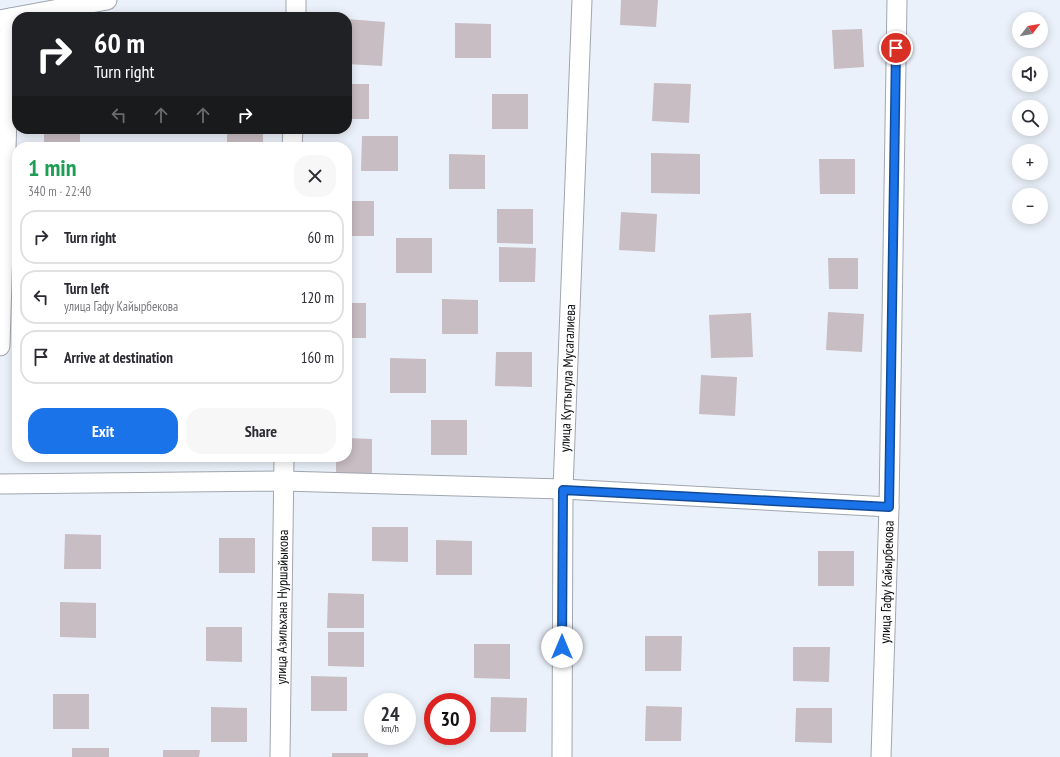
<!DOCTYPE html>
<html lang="en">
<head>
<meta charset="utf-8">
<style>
  body { margin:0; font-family:"PT Sans Narrow",sans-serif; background:#f7f7f7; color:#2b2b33; height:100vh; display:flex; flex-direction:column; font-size:15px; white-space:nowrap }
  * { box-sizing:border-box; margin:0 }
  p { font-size:13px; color:#7c7c81 }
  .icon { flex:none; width:22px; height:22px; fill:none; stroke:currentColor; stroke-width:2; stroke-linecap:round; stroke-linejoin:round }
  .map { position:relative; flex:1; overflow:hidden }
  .details { position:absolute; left:12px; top:142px; width:340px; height:320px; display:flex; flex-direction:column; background:#fff; border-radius:16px; box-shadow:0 2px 10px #0003 }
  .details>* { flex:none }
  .guide { position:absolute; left:12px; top:12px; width:340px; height:122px; border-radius:16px; box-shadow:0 2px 10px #0003; background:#202124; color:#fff; overflow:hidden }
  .needle { width:26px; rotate:59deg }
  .buttons { position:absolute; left:1012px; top:12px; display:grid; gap:8px }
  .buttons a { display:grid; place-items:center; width:36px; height:36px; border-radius:50%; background:#fff; box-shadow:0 2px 10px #0003; font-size:20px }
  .speed { position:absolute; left:364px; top:693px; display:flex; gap:8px; font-size:20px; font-weight:700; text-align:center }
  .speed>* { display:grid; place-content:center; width:52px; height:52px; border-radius:50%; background:#fff; box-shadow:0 2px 10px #0003; line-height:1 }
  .speed small { font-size:10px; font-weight:400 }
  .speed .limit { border:6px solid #d22; background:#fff; color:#111 }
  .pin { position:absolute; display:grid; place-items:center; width:34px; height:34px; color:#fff; margin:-17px; border:2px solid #fff; border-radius:50%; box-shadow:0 1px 4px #0007 }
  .me { position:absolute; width:44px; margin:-22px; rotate:0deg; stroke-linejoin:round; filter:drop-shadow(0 0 3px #0008) }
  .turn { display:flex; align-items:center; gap:14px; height:84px; padding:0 16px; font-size:18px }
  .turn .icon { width:52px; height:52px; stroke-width:2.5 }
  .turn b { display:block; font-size:28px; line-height:34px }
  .lanes { display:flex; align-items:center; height:38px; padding:0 16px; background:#0003; justify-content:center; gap:20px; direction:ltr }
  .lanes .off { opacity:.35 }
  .round { display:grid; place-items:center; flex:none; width:42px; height:42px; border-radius:16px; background:#f7f7f7 }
  .overview { display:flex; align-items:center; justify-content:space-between; height:68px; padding:0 16px }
  h1 { font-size:24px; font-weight:600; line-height:30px; color:#1e9e55 }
  .cta { display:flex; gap:8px; margin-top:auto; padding:8px 16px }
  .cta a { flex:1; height:46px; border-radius:16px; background:#1a73e8; color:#fff; font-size:16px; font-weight:600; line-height:46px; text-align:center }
  .cta a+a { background:#f7f7f7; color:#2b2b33 }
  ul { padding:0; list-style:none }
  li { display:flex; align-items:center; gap:12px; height:54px; margin:0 8px 6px; padding:0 8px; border:2px solid #e1e1e2; border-radius:16px }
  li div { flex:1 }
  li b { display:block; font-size:15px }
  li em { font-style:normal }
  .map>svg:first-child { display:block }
  .building { fill:#c8bdc2 }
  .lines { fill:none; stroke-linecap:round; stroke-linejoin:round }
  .street-casing { stroke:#a1a6af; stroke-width:21 }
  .street { stroke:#fff; stroke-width:19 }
  .route-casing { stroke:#114b97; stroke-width:10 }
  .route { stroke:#1a73e8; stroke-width:7 }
  .labels { text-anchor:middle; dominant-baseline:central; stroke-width:3.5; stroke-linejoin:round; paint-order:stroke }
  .street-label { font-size:14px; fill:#0a0b0e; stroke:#ebf1fa }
</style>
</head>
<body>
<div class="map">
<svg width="1060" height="757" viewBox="0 0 1060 757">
  <rect width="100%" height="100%" fill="#ebf1fa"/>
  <path class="building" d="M621 0H658L656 27 620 25Z
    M347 19 385 22 382 66 347 64Z
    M455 23 491 24V58H455Z
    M862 29 864 67 834 69 832 30Z
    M654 83 691 84 689 123 652 121Z
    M347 84H369V119H347Z
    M492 94H528V129H492Z
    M44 129H80V147H44Z
    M227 129H263V147H227Z
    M362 136H398V171H361Z
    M651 153 700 154V194L651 193Z
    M449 154 485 155V189H449Z
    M819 159H855V194H820Z
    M347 201H374V236H347Z
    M497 209H533V244L497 243Z
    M621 212 657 214 655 252 619 250Z
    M396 238H432V273H396Z
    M499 247 536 248 535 282H499Z
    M828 258H858V289H829Z
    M442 299 478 300V334H442Z
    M347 303H366V338H347Z
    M828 312 864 314 862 352 826 350Z
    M751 313 753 357 711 358 709 315Z
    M496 352H532V387L495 386Z
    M390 358 426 359V393H390Z
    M701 375 737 377 735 416 699 414Z
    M431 420H467V455H431Z
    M347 438 372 439V473H336V457H347Z
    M372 527H408V562L372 561Z
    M65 534 101 535V569H64Z
    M219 538H255V573H219Z
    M436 540 472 541V575H436Z
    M818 551H854V586H818Z
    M328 593 364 594V628H327Z
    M60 602 96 603V638L60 637Z
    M206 627H242V662L206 661Z
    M328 632H364V667L328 666Z
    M645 636H682L681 671H645Z
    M474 644H510V679L474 678Z
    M793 647H830L829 682 793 681Z
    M311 676 347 677V711H311Z
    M53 694H89V729H53Z
    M491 697 527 698 526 732H490Z
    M646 706 682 707 681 741H645Z
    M211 707 247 708V742H211Z
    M796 708H832V743L795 742Z
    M72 748H109V757H72Z
    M163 750H200L199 757H163Z
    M332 753H368V757H332Z"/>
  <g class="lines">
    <defs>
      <g id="street">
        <path d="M296 17V0"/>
        <path d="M0 20 107 0"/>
        <path d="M292 147 293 129"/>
        <path d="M0 346 10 18"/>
        <path d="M0 484 283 481 563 489 889 507"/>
        <path id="s1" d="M280 757 284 457"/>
        <path id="s2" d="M562 757 563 489 582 0"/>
        <path id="s3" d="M881 757 889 507 897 0"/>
      </g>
    </defs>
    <use href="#street" class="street-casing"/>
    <use href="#street" class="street"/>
  </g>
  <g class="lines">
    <defs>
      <path id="route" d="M562 647 563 490 889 507 896 48"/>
    </defs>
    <use href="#route" class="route-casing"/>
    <use href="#route" class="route"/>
  </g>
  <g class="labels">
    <g class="street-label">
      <text stroke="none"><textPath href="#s2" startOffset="379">улица Куттыгула Мусагалиева</textPath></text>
      <text stroke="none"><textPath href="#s3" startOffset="175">улица Гафу Кайырбекова</textPath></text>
      <text stroke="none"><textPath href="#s1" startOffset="150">улица Азильхана Нуршайыкова</textPath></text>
    </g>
  </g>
</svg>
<div class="buttons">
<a><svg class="needle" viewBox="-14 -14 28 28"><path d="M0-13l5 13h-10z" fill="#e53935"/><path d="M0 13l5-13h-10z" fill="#7c7c81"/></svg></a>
<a><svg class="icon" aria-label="sound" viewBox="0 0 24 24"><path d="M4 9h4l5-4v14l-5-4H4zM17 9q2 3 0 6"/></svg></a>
<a><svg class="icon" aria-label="search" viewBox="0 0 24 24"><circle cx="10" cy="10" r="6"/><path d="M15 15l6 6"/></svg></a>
<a>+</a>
<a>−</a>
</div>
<div class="speed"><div>24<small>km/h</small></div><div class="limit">30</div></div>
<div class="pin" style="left:896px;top:48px;background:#d93025"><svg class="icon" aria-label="arrive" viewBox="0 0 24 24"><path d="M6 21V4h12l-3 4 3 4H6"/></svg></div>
<svg class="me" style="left:562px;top:647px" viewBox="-20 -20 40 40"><circle r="19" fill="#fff"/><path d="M0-13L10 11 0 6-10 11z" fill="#1a73e8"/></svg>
<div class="guide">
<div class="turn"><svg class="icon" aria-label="right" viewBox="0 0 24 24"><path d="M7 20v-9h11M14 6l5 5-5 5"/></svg><div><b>60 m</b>Turn right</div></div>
<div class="lanes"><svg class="icon off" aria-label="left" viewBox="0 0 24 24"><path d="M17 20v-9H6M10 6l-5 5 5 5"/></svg><svg class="icon off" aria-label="ahead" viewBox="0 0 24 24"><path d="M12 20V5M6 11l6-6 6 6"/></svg><svg class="icon off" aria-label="ahead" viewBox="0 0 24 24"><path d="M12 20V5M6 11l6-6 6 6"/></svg><svg class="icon" aria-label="right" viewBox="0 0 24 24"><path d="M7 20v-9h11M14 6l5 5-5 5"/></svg></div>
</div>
<section class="details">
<div class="overview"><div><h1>1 min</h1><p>340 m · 22:40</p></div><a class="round"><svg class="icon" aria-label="close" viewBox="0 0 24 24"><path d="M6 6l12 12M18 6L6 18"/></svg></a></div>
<ul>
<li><svg class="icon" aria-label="right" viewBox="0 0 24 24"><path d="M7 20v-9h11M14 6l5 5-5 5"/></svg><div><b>Turn right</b></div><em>60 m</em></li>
<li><svg class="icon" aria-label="left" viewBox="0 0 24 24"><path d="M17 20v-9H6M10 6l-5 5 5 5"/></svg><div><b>Turn left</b><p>улица Гафу Кайырбекова</p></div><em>120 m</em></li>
<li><svg class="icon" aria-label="arrive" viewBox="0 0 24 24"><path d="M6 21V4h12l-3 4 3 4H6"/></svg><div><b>Arrive at destination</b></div><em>160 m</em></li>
</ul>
<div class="cta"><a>Exit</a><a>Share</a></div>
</section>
</div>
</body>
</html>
